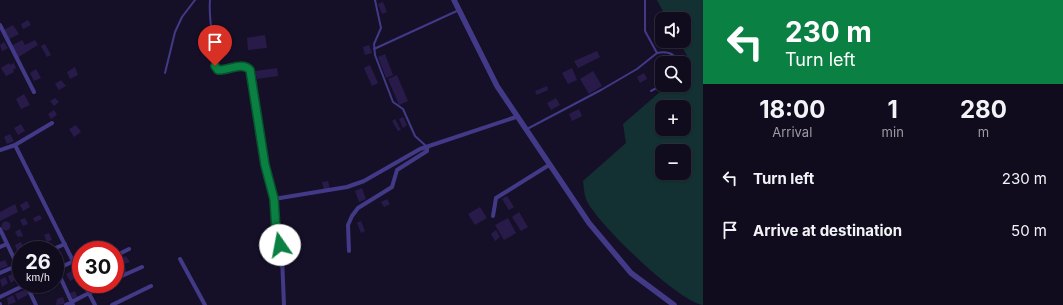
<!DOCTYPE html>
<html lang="en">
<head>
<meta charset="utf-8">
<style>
  body { margin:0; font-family:Inter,sans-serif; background:#191527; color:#f1f3f6; height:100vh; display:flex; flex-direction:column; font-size:15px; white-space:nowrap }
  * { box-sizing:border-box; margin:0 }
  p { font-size:13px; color:#9c9ba4 }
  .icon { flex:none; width:22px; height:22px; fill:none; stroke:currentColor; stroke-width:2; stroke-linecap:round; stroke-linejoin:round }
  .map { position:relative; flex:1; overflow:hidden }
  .drawer { display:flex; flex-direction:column; background:#100c1e; width:360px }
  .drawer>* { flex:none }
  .banner { background:#0b8043; color:#fff; overflow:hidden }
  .fabs { position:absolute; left:655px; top:12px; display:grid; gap:8px }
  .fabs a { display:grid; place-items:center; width:36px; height:36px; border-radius:8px; background:#100c1e; box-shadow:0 1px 3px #0004,0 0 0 1px #302c3c; font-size:20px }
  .speed { position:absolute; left:12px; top:241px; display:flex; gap:8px; font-size:20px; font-weight:700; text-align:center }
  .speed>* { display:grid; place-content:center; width:52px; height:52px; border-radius:50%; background:#100c1e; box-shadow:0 1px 3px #0004,0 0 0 1px #302c3c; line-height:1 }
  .speed small { font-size:10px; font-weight:400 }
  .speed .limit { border:6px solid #d22; background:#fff; color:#111 }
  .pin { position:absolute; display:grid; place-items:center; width:34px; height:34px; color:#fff; margin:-41px -17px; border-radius:50% 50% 50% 0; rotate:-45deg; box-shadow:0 0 4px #0007 }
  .pin .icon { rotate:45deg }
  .me { position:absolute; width:44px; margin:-22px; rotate:348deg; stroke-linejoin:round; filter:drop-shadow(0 0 3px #0008) }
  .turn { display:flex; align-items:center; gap:14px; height:84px; padding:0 16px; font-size:18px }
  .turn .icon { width:52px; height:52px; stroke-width:2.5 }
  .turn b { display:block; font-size:28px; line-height:34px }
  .eta { display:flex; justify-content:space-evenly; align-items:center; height:68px; text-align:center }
  .eta b { font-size:24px; font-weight:700; line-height:28px }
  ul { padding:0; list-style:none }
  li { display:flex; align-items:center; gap:12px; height:52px; padding:0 16px }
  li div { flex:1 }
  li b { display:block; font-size:15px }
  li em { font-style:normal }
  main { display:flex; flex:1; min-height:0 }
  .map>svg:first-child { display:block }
  .green { fill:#133132; fill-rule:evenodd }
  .building { fill:#281b49 }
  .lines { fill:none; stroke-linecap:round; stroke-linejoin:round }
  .service { stroke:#423a87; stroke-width:2 }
  .minor { stroke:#423a87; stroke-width:4 }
  .tertiary { stroke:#423a87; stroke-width:5.5 }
  .route-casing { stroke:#07532c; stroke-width:10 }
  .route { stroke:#0b8043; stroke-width:7 }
</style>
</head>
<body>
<main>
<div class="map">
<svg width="703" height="305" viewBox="0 0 703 305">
  <rect width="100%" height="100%" fill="#151028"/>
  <path class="green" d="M657 0H703V305C680 303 595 222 586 199 584 194 584 187 583 181L626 143 623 124 668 85H684V72L692 65 679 41H684V19H667ZM662 107H684V129H662ZM662 151H684V173H662Z"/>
  <path class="building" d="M383 2 387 12 382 14 378 4Z
    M28 20 31 25 23 29 21 24Z
    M13 25 19 34 9 39 4 30Z
    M265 35 267 48 248 50 247 38Z
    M22 40 25 45 35 40 38 45 17 58 11 46Z
    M4 42 8 48 2 51 0 45Z
    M45 44 51 55 47 57 41 46Z
    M369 45 372 53 365 55 363 47Z
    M597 51 600 57 578 68 574 61Z
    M385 54 393 75 386 78 378 57Z
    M9 63 10 65 14 63 16 68 13 70 14 72 6 76 1 68Z
    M370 65 378 83 372 86 364 68Z
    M75 67 78 75 70 79 67 72Z
    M277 68 278 76 257 79 255 71Z
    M572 68 577 80 568 84 562 73Z
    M36 69 41 78 34 81 30 73Z
    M593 71 602 86 589 94 580 79Z
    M644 73 647 79 640 83 637 77Z
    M397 75 408 101 399 105 388 79Z
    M61 80 66 86 59 90 55 84Z
    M547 86 548 90 537 95 535 91Z
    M24 94 30 105 21 109 16 99Z
    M55 98 59 102 54 106 50 101Z
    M556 98 560 105 551 110 547 103Z
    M579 109 582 116 572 121 569 114Z
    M54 110 57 115 51 119 48 114Z
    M403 117 407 125 403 128 399 119Z
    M395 119 401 130 398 131 392 121Z
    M21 124 25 131 18 135 14 128Z
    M76 125 81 132 74 137 69 129Z
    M10 134 14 141 7 144 4 137Z
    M328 181 330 189 324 190 322 182Z
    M362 188 366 199 359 202 355 191Z
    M507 196 514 207 509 210 502 199Z
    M387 199 390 204 384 207 381 202Z
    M27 201 30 207 23 211 20 205Z
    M15 204 18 212 0 221V212Z
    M480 207 487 218 475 225 468 214Z
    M519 212 528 227 521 231 512 217Z
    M40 215 42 219 35 222 33 218Z
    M25 218 28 224 23 226 20 220Z
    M508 218 516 233 504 240 495 225Z
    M361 221 365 231 361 233 357 223Z
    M1.5 226a4.5 4.5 0 1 1 9 0a4.5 4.5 0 1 1-9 0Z
    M20 229 23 236 18 237 15 232Z
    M496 230 500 237 495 241 491 234Z
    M49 233 52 240 47 242 44 235Z
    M96 240 97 244 89 247 88 243Z
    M21 242 23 247 17 251 15 245Z
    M126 256 130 262 116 267 115 260Z
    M5 260 8 266 0 269V262Z
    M125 267 127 272 116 278 115 272Z
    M18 271 20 276 11 283 8 276Z
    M72 271 76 278 70 281 66 274Z
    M5 277 8 283 2 287 0 280Z
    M27 289 29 294 18 300 15 294Z
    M75 291 78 298 73 300 70 293Z
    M13 295 16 302 8 305 7 298Z
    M63 297 65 304 56 305 57 299Z"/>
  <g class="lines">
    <path class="service" d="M210 0C208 22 215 44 215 66L218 70 240 66
      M375 0 381 28 374 44 375 55 393 102 403 109 415 136 426 146
      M645 0V31L657 53
      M374 49 459 10
      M165 73 175 32 182 17 195 0
      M651 91 662 85
      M527 129 601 90 637 69 657 53C667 51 675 53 678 63"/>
    <path class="minor" d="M0 25 34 92
      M240 66 247 67 250 70 255 91 265 165 274 199 276 230 282 257 284 305
      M15 145 52 123
      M0 150 15 145 81 277
      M274 199 347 187 364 181 420 149 516 117
      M493 216 496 198 549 165
      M0 229 21 273
      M0 247 7 244
      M51 250 65 244
      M349 251 348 225 352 216 358 208 392 187 397 170 427 151V147
      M115 256 129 249
      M180 259 205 305
      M55 270 74 261
      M57 270 73 305
      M0 273 21 264
      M115 279 142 267
      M26 284 36 305
      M84 284 95 305
      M0 297 27 284
      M0 304V305
      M66 305 106 284
      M112 305 151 286"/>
    <path class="tertiary" d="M454 0 497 86 589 223 631 273 674 305"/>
  </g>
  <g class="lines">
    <defs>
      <path id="route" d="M215 66 218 70C228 71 242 61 250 70L265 165 274 199 276 230 280 245"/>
    </defs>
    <use href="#route" class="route-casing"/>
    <use href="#route" class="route"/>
  </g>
</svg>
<div class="fabs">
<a><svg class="icon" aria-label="sound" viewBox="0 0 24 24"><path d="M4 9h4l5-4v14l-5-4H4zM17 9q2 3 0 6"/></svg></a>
<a><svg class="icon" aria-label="search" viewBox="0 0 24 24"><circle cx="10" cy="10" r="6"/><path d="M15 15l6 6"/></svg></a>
<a>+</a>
<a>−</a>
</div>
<div class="speed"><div>26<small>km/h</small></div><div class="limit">30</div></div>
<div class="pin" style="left:215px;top:66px;background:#d93025"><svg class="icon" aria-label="arrive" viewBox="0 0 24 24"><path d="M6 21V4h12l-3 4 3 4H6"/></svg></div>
<svg class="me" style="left:280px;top:245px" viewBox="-20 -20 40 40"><circle r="19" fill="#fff"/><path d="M0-13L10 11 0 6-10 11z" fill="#0b8043"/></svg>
</div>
<section class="drawer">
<div class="banner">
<div class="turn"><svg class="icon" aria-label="left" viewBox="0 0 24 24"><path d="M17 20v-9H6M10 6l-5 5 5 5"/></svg><div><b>230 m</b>Turn left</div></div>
</div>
<div class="eta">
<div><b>18:00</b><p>Arrival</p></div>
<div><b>1</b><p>min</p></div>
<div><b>280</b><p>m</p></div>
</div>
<ul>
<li><svg class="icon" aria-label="left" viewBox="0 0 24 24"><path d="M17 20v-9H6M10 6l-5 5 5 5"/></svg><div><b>Turn left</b></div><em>230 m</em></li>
<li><svg class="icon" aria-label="arrive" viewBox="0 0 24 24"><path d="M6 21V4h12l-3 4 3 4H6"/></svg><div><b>Arrive at destination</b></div><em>50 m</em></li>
</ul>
</section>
</main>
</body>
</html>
